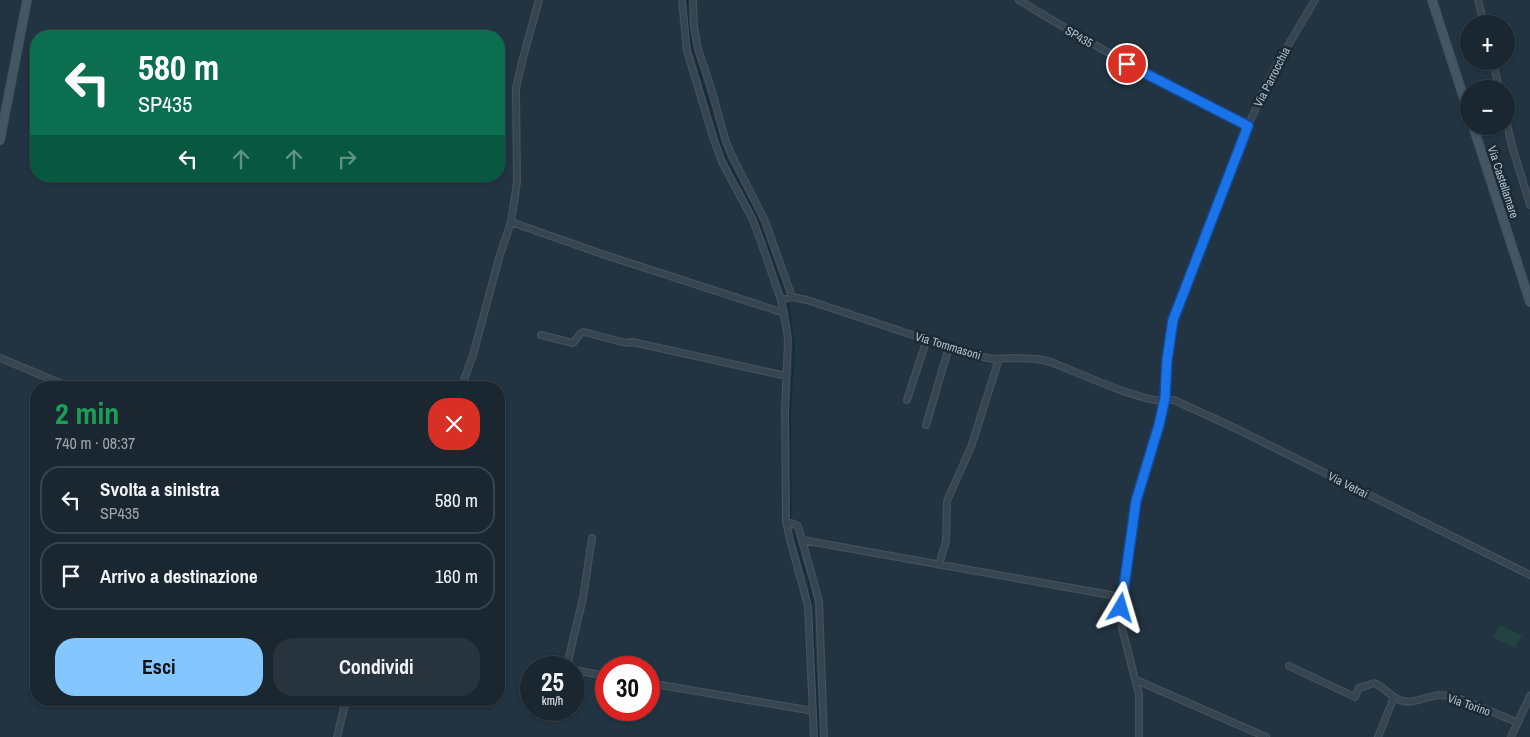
<!DOCTYPE html>
<html lang="it">
<head>
<meta charset="utf-8">
<style>
  body { margin:0; font-family:"Archivo Narrow",sans-serif; background:#27333d; color:#f1f3f6; height:100vh; display:flex; flex-direction:column; font-size:19px; white-space:nowrap }
  * { box-sizing:border-box; margin:0 }
  p { font-size:16px; color:#9fa5ab }
  .icon { flex:none; width:28px; height:28px; fill:none; stroke:currentColor; stroke-width:2; stroke-linecap:round; stroke-linejoin:round }
  .map { position:relative; flex:1; overflow:hidden }
  .panel { position:absolute; left:30px; top:381px; width:475px; height:325px; display:flex; flex-direction:column; background:#1a2731; border-radius:20px; box-shadow:0 1px 4px #0004,0 0 0 1px #38444d }
  .panel>* { flex:none }
  .hud { position:absolute; left:30px; top:30px; width:475px; height:152px; border-radius:20px; box-shadow:0 1px 4px #0004,0 0 0 1px #38444d; background:#0b6e4f; color:#fff; overflow:hidden }
  .tools { position:absolute; left:1460px; top:15px; display:grid; gap:10px }
  .tools a { display:grid; place-items:center; width:55px; height:55px; border-radius:50%; background:#1a2731; box-shadow:0 1px 4px #0004,0 0 0 1px #38444d; font-size:25px }
  .speed { position:absolute; left:520px; top:656px; display:flex; gap:10px; font-size:25px; font-weight:700; text-align:center }
  .speed>* { display:grid; place-content:center; width:65px; height:65px; border-radius:50%; background:#1a2731; box-shadow:0 1px 4px #0004,0 0 0 1px #38444d; line-height:1 }
  .speed small { font-size:12px; font-weight:400 }
  .speed .limit { border:8px solid #d22; background:#fff; color:#111 }
  .pin { position:absolute; display:grid; place-items:center; width:42px; height:42px; color:#fff; margin:-21px; border:2px solid #fff; border-radius:50%; box-shadow:0 1px 5px #0007 }
  .me { position:absolute; width:55px; margin:-28px; rotate:7deg; stroke-linejoin:round; filter:drop-shadow(0 0 4px #0008) }
  .turn { display:flex; align-items:center; gap:18px; height:105px; padding:0 25px; font-size:22px }
  .turn .icon { width:65px; height:65px; stroke-width:2.5 }
  .turn b { display:block; font-size:35px; line-height:42px }
  .lanes { display:flex; align-items:center; height:48px; padding:0 25px; background:#0003; justify-content:center; gap:25px; direction:ltr }
  .lanes .off { opacity:.35 }
  .round { display:grid; place-items:center; flex:none; width:52px; height:52px; border-radius:20px; background:#27333d }
  .head { display:flex; align-items:center; justify-content:space-between; height:85px; padding:0 25px }
  h1 { font-size:30px; font-weight:700; line-height:38px; color:#1e9e55 }
  .cta { display:flex; gap:10px; margin-top:auto; padding:10px 25px }
  .cta a { flex:1; height:58px; border-radius:20px; background:#84c6ff; color:#111; font-size:20px; font-weight:700; line-height:58px; text-align:center }
  .cta a+a { background:#27333d; color:#f1f3f6 }
  ul { padding:0; list-style:none }
  li { display:flex; align-items:center; gap:15px; height:68px; margin:0 10px 8px; padding:0 15px; border:2px solid #38444d; border-radius:20px }
  li div { flex:1 }
  li b { display:block; font-size:19px }
  li em { font-style:normal }
  .map>svg:first-child { display:block }
  .green { fill:#244241 }
  .lines { fill:none; stroke-linecap:round; stroke-linejoin:round }
  .stream { stroke:#142d40; stroke-width:2 }
  .street-casing { stroke:#42515c; stroke-width:8 }
  .secondary-casing { stroke:#42515c; stroke-width:10 }
  .street { stroke:#364550; stroke-width:5.5 }
  .secondary { stroke:#445564; stroke-width:8 }
  .route-casing { stroke:#114b97; stroke-width:12 }
  .route { stroke:#1a73e8; stroke-width:9 }
  .labels { text-anchor:middle; dominant-baseline:central; stroke-width:5; stroke-linejoin:round; paint-order:stroke }
  .street-label { font-size:12px; fill:#b2c0cb; stroke:#1b2a35 }
</style>
</head>
<body>
<div class="map">
<svg width="1530" height="737" viewBox="0 0 1530 737">
  <rect width="100%" height="100%" fill="#223441"/>
  <path class="green" d="M1499 625 1522 635 1516 648 1493 638Z"/>
  <g class="lines">
    <path class="stream" d="M687 0 688 25 692 46 724 154 756 215 786 296
      M787 301 789 308 794 350 790 415 791 528 809 584 812 604 819 737"/>
    <defs>
      <path id="street" d="M682 0 687 51 714 140 722 162 752 218 759 236 781 300 786 325 788 340 785 408 786 521 790 540 808 606 814 737
        M693 0 694 27 698 49 711 88 726 142 733 158 765 221 792 297
        M1019 0C1093 46 1170 87 1248 126
        M1478 0 1484 24
        M1493 61 1499 89
        M1506 120 1512 146 1530 205
        M511 222 605 255 784 313
        M781 300 792 297 807 300 973 355 993 359 1013 358 1038 359 1051 362C1084 375 1121 393 1155 400 1161 401 1167 399 1174 400L1237 429 1530 575
        M541 335 573 343 581 333 584 332 626 343 632 342 786 376
        M0 358 72 388
        M461 388 473 355 499 258 511 222 517 182 516 88 523 58 539 0
        M907 400 927 339
        M926 425 949 347
        M786 521 798 526 819 601 824 737
        M802 540 1122 597
        M939 565 946 541 947 501 971 447 999 359
        M1289 666 1355 697 1359 688 1374 683C1385 687 1392 699 1403 701 1415 704 1429 695 1441 695 1460 696 1499 715 1518 723
        M570 668 568 661 583 598 592 538
        M574 670 606 676
        M1136 680 1266 737
        M649 683 813 711
        M337 737 346 700
        M1139 737V695L1122 628V597L1136 501 1159 425 1165 398 1167 360 1173 321 1240 144 1263 92 1277 64 1315 0
        M1378 737 1394 697
        M1511 737 1530 696"/>
      <path id="secondary" d="M1432 0 1469 114
        M1473 126 1530 302
        M0 140 27 0"/>
    </defs>
    <use href="#street" class="street-casing"/>
    <use href="#secondary" class="secondary-casing"/>
    <use href="#street" class="street"/>
    <use href="#secondary" class="secondary"/>
  </g>
  <g class="lines">
    <defs>
      <path id="route" d="M1121 608 1136 501 1159 425 1165 398 1167 360 1173 320 1248 126 1127 64"/>
    </defs>
    <use href="#route" class="route-casing"/>
    <use href="#route" class="route"/>
  </g>
  <g class="labels">
    <g class="street-label">
      <text transform="translate(1079 37) rotate(30)">SP435</text>
      <text transform="translate(1272 77) rotate(-63)">Via Parrocchia</text>
      <text transform="translate(1503 182) rotate(72)">Via Castellamare</text>
      <text transform="translate(948 346) rotate(17)">Via Tommasoni</text>
      <text transform="translate(1348 485) rotate(27)">Via Vetrai</text>
      <text transform="translate(1469 705) rotate(19)">Via Torino</text>
    </g>
  </g>
</svg>
<div class="tools">
<a>+</a>
<a>−</a>
</div>
<div class="speed"><div>25<small>km/h</small></div><div class="limit">30</div></div>
<div class="pin" style="left:1127px;top:64px;background:#d93025"><svg class="icon" aria-label="arrive" viewBox="0 0 24 24"><path d="M6 21V4h12l-3 4 3 4H6"/></svg></div>
<svg class="me" style="left:1121px;top:608px" viewBox="-20 -20 40 40"><path d="M0-17L14 15 0 8-14 15z" fill="#1a73e8" stroke="#fff" stroke-width="4"/></svg>
<div class="hud">
<div class="turn"><svg class="icon" aria-label="left" viewBox="0 0 24 24"><path d="M17 20v-9H6M10 6l-5 5 5 5"/></svg><div><b>580 m</b>SP435</div></div>
<div class="lanes"><svg class="icon" aria-label="left" viewBox="0 0 24 24"><path d="M17 20v-9H6M10 6l-5 5 5 5"/></svg><svg class="icon off" aria-label="ahead" viewBox="0 0 24 24"><path d="M12 20V5M6 11l6-6 6 6"/></svg><svg class="icon off" aria-label="ahead" viewBox="0 0 24 24"><path d="M12 20V5M6 11l6-6 6 6"/></svg><svg class="icon off" aria-label="right" viewBox="0 0 24 24"><path d="M7 20v-9h11M14 6l5 5-5 5"/></svg></div>
</div>
<section class="panel">
<div class="head"><div><h1>2 min</h1><p>740 m · 08:37</p></div><a class="round" style="background:#d93025;color:#fff"><svg class="icon" aria-label="close" viewBox="0 0 24 24"><path d="M6 6l12 12M18 6L6 18"/></svg></a></div>
<ul>
<li><svg class="icon" aria-label="left" viewBox="0 0 24 24"><path d="M17 20v-9H6M10 6l-5 5 5 5"/></svg><div><b>Svolta a sinistra</b><p>SP435</p></div><em>580 m</em></li>
<li><svg class="icon" aria-label="arrive" viewBox="0 0 24 24"><path d="M6 21V4h12l-3 4 3 4H6"/></svg><div><b>Arrivo a destinazione</b></div><em>160 m</em></li>
</ul>
<div class="cta"><a>Esci</a><a>Condividi</a></div>
</section>
</div>
</body>
</html>
